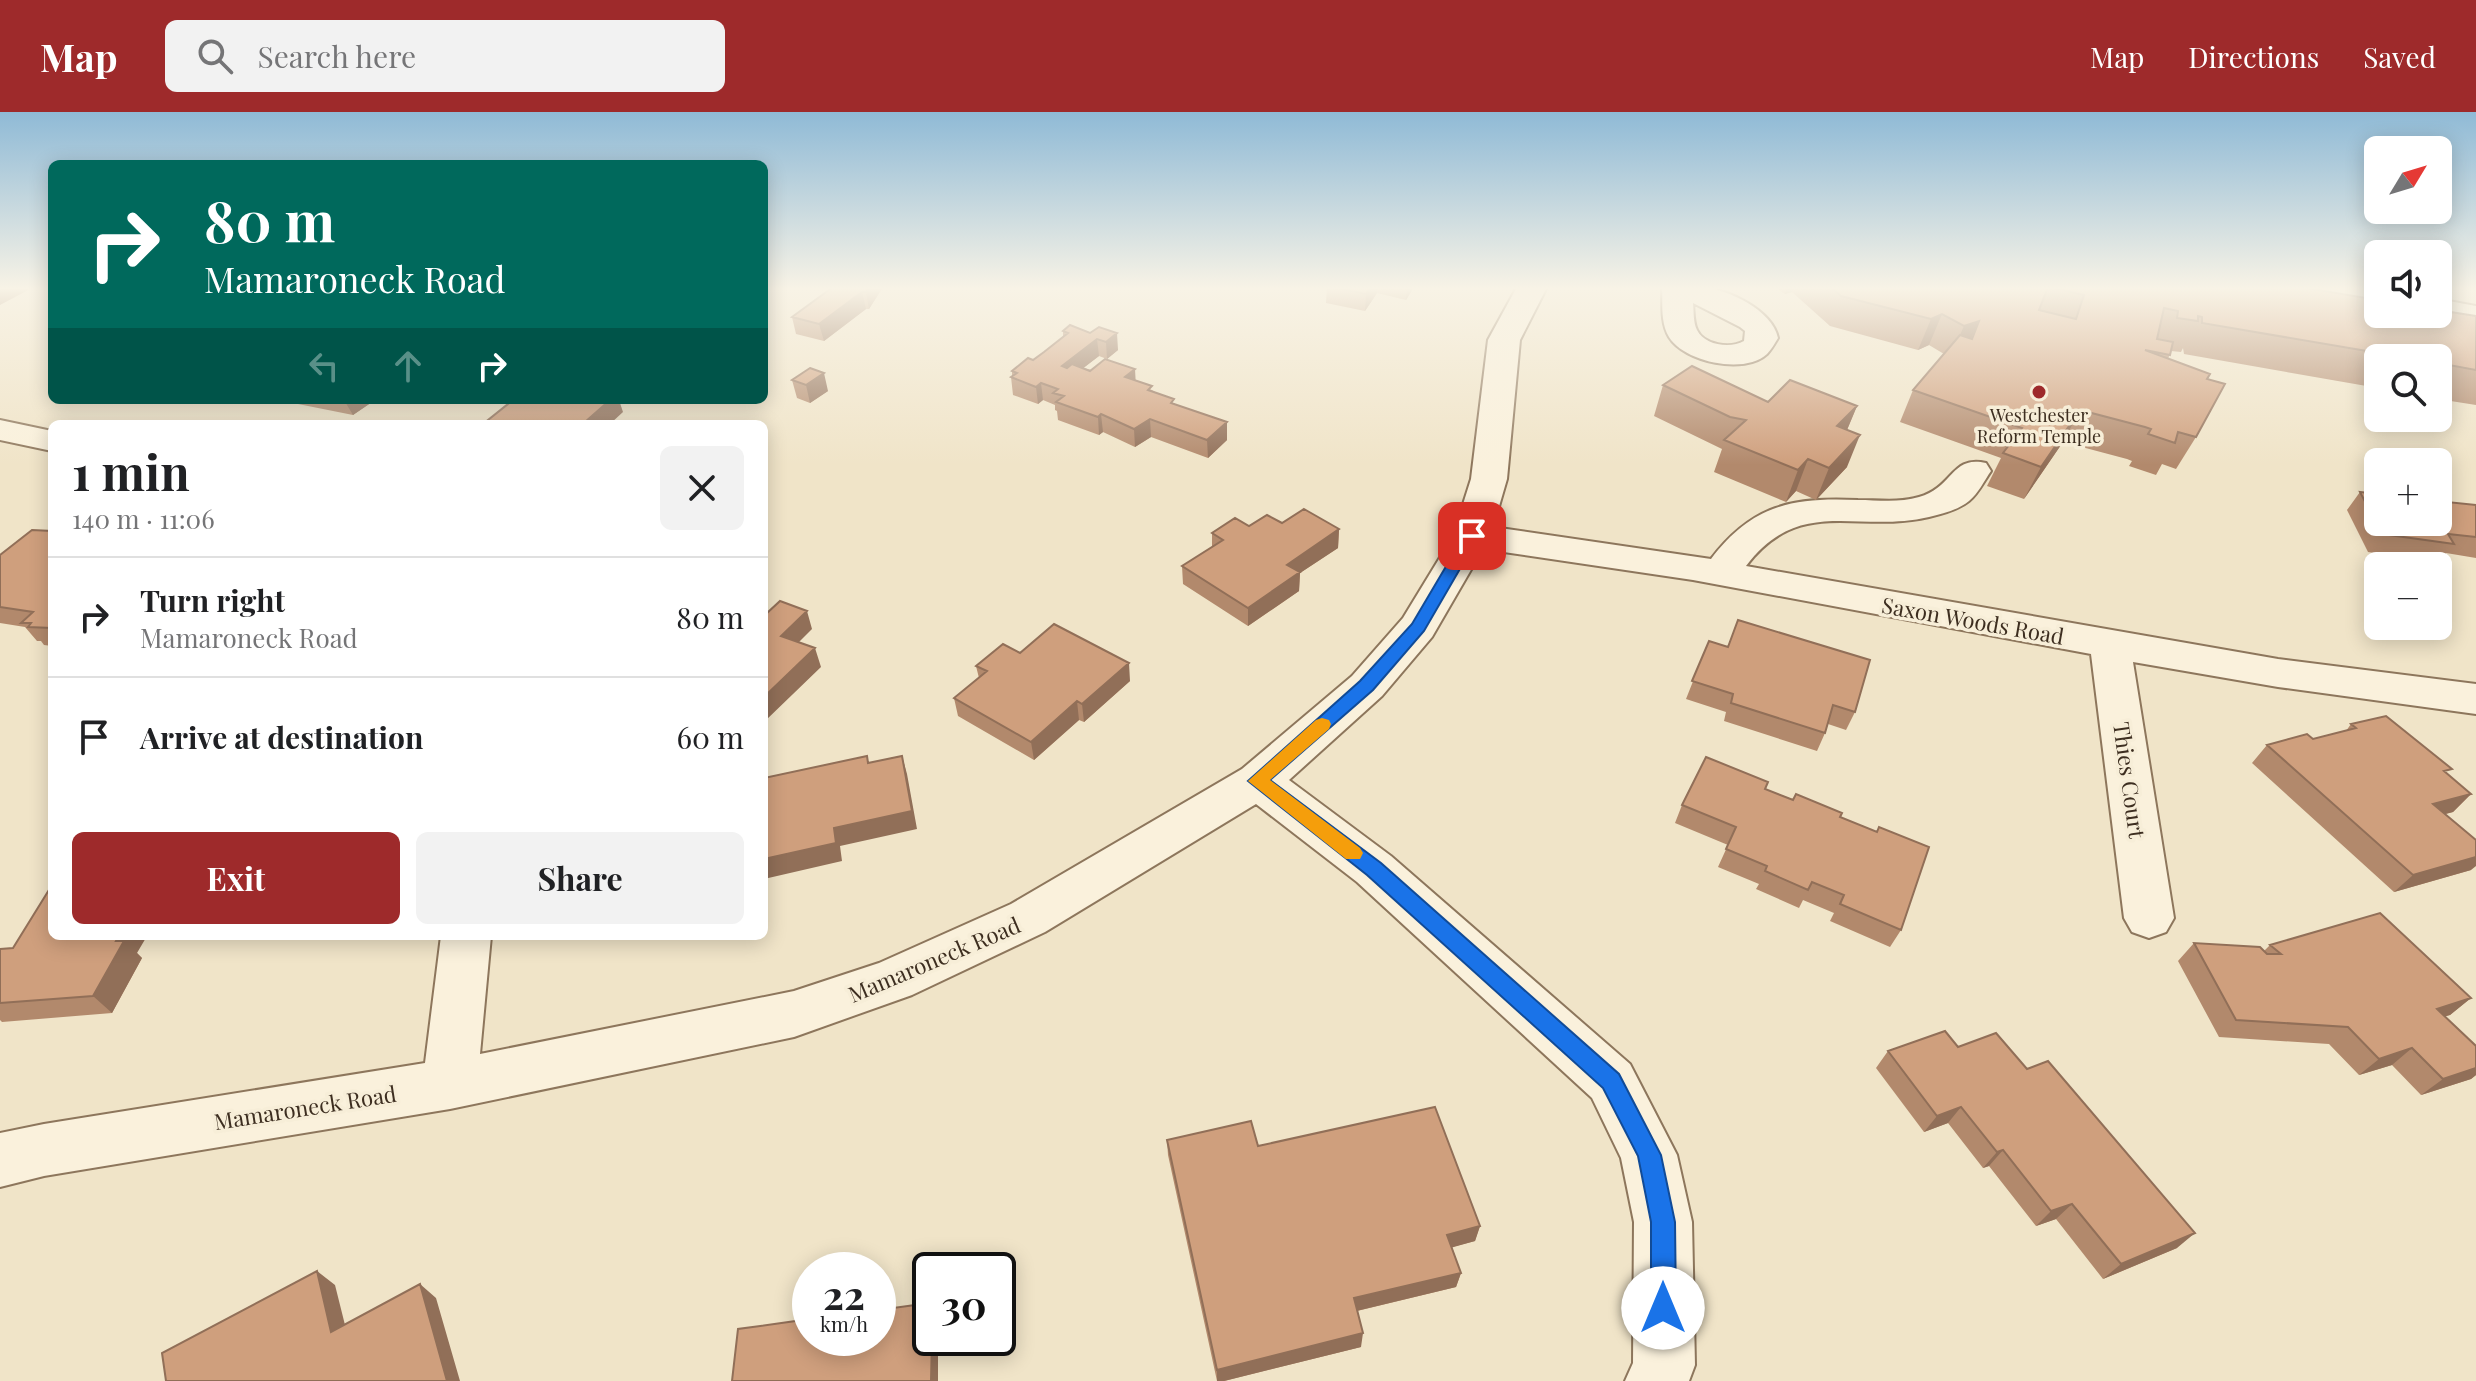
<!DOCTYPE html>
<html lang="en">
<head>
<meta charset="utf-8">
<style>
  body { margin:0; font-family:"Playfair Display",serif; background:#f2f2f2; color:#202124; height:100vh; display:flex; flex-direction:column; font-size:30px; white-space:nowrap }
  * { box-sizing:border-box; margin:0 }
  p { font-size:26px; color:#757577 }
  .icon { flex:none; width:44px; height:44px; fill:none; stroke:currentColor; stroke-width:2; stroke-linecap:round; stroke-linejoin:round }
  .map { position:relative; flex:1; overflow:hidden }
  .panel { position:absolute; left:48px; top:308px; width:720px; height:520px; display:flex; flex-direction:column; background:#fff; border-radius:12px; box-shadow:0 4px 20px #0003 }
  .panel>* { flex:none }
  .hud { position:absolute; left:48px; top:48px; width:720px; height:244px; border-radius:12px; box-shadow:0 4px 20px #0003; background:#00695c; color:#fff; overflow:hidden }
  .needle { width:52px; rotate:52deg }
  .controls { position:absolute; left:2364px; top:24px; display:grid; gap:16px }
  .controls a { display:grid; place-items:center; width:88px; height:88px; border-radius:12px; background:#fff; box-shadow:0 4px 20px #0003; font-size:40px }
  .speed { position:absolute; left:792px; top:1140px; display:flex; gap:16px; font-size:40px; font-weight:700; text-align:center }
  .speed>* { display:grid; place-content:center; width:104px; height:104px; border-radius:50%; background:#fff; box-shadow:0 4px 20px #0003; line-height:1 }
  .speed small { font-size:20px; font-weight:400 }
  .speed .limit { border:4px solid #111; border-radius:12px; background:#fff; color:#111 }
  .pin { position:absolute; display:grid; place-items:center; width:68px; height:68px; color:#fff; margin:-34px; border-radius:16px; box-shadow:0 4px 12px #0006 }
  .me { position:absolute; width:88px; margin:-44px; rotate:0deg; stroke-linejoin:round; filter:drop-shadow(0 0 6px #0008) }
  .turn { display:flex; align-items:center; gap:28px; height:168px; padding:0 24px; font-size:36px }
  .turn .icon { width:104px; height:104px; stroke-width:2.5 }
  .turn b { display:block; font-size:56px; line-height:68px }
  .lanes { display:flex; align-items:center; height:76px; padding:0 24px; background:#0003; justify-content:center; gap:40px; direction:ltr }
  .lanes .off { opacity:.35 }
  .round { display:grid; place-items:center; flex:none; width:84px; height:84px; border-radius:12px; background:#f2f2f2 }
  .overview { display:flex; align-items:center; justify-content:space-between; height:136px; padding:0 24px }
  h1 { font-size:48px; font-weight:700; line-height:60px }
  .cta { display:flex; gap:16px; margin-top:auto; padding:16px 24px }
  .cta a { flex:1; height:92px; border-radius:12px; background:#9e2a2b; color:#fff; font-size:32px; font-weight:700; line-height:92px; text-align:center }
  .cta a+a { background:#f2f2f2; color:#202124 }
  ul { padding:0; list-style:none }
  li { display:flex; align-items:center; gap:24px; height:120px; padding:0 24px; border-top:2px solid #e0e0e0 }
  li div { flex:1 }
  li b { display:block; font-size:30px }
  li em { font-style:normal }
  header { display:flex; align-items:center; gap:48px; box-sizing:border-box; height:112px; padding:0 40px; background:#9e2a2b; color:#fff }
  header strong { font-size:38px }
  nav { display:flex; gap:44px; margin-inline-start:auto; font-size:28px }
  .search { width:560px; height:72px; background:#f2f2f2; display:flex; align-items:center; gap:20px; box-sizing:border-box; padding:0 28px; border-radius:12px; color:#757577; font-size:30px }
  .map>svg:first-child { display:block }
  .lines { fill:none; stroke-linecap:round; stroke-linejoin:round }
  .minor-casing { stroke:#8d765c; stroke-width:4 }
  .minor { fill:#faf1dc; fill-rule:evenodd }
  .wall { fill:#b2896c }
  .shaded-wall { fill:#916f58 }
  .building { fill:#cf9f7d; stroke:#916f58; stroke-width:2 }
  .route { fill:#1a73e8; stroke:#114b97; stroke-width:2 }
  .slow { fill:#f59e0b }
  .poi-dot { fill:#9e2a2b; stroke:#f7eed8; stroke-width:3 }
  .labels { text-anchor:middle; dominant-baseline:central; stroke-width:7; stroke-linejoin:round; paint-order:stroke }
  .far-poi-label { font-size:18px; fill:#3d2e20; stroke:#f7eed8 }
  .street-label { font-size:22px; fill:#3d2e20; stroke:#f7eed8 }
</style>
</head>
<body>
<header>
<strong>Map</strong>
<div class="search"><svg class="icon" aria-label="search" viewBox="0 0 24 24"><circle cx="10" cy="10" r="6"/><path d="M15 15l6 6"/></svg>Search here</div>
<nav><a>Map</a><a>Directions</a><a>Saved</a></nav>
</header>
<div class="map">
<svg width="2476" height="1269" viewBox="0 0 2476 1269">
  <rect width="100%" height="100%" fill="#f0e4c8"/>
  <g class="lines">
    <defs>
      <path id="minor" d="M1517 175H1547L1520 228 1507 367 1493 415 1711 447C1752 393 1792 385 1858 388 1877 388 1900 391 1919 385 1954 375 1951 343 1986 351L1991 359C1984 369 1978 382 1969 389 1958 398 1942 402 1929 405 1856 422 1800 383 1746 454L2278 547 2476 572V602L2278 575 2133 550 2174 806 2166 820 2149 826 2132 820 2124 806 2091 542 1693 468 1483 437 1432 525 1382 584 1289 668 1391 744 1630 952 1677 1043 1692 1110 1695 1253 1689 1269H1625L1633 1251 1634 1110 1621 1046 1592 986 1357 770 1256 692 1045 820 912 883 794 925 450 997 44 1064 0 1075V1021L44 1012 425 951 441 824H491L480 942 794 879 879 851 1011 792 1242 657 1352 564 1403 506 1453 424 1471 367 1488 228Z
        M1662 175C1675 175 1688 174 1701 175 1728 177 1772 198 1778 226 1775 231 1771 238 1767 242 1745 263 1684 250 1669 225 1660 210 1663 191 1662 175ZM1693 191 1740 215 1745 219 1744 229C1730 237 1704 233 1697 218 1693 210 1694 200 1693 191Z
        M2296 175 2378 177V195L2311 184 2300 181Z
        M2438 187 2476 194V212L2427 202H2438Z
        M0 308 52 319V339L0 328Z"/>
    </defs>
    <use href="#minor" class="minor-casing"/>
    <use href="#minor" class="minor"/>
  </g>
  <path class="wall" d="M833 175H883L869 197H866L824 229 796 222 792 205Z
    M1327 175H1414L1406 188 1377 181 1365 199 1326 191Z
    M1774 175H2301L2476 204V293L2438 287V246H2378V276L2184 242 2183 236 2181 240 2171 239 2168 247 2207 267 2196 325 2176 357 2162 352 2156 363 2129 354 2132 349 2127 347 2063 330 2024 387 1987 374 2001 346 1900 310 1913 278 1944 242 1929 233 1918 238 1830 214 1792 180 1785 182Z
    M1099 215 1118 238 1107 247 1099 244 1083 256 1135 268 1175 292 1227 328 1208 346 1151 325 1135 335 1103 320 1099 323 1058 308 1057 299 1055 298V293L1043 288 1038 292 1013 283 1011 265 1012 264V259L1033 248 1063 225V219L1090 221Z
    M792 268 828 279 810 291 797 286Z
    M1663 273 1768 290 1857 294 1847 318V355L1816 388 1796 379 1786 390 1714 360 1722 337 1654 304Z
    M286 288H375L353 303 288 290Z
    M2360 380 2476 393V446L2446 441 2439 450 2368 440 2347 398Z
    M1282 411 1339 417 1338 436 1300 461 1299 479 1248 514 1183 472 1182 454 1212 435V421L1249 414Z
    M52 419V534L44 533 41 529H37L25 515 0 511V443Z
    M1709 529 1855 600 1846 618 1828 612 1825 621 1817 639 1724 609 1726 600 1686 587Z
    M1020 541 1130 569 1084 610 1079 608 1034 648 958 604 954 586 979 566 976 554Z
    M2351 612 2447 662 2471 682 2453 700 2445 702 2471 758 2394 780 2252 651 2267 633 2313 627 2346 619Z
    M1765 677 1840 705 1901 818 1890 835 1830 809 1834 801 1803 788 1799 796 1756 777 1759 772 1718 755 1728 733 1675 711 1682 693Z
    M2194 831 2264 839 2270 833 2471 886 2450 903 2445 904 2476 934V963L2471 967 2421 983 2392 953 2359 963 2329 932 2219 925 2178 849Z
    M0 837 137 841 142 846 112 901 2 910 0 908Z
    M1958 935 2177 1136 2103 1167 2056 1107 2036 1114 1989 1054 1983 1056 1948 1011 1924 1020 1876 956 1888 939Z
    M1167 1028 1258 1034 1480 1114 1475 1129 1452 1135 1461 1161 1456 1175 1357 1199 1361 1235 1224 1269H1217L1168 1043Z"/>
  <path class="shaded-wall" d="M0 175H34L0 193Z
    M869 175H883L869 197 866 180Z
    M1371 175H1377V181L1365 199 1366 182Z
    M1407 175H1414L1406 188Z
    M1787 175H1794L1792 180 1785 182Z
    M862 180 866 197 824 229 819 212Z
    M1942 202 1929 233 1918 238 1931 207Z
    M1979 209 1965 240 1950 245 1964 214Z
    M1117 221 1118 238 1107 247 1106 230Z
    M1097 227 1099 244 1064 271 1062 254Z
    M1135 257 1136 275 1125 265Z
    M824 261 828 279 810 291 806 273Z
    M1041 271 1043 288 1038 292 1036 275Z
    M344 288H375L353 303Z
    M610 288H619L623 300 610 312H586L585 310Z
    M1857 294 1844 325 1837 314Z
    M2080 298 2063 330 2024 387 2041 355Z
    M1101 302 1103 320 1099 323 1098 305Z
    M1150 307 1151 325 1135 335 1134 317Z
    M1227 310V328L1208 346 1207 328Z
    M1860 323 1847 355 1816 388 1829 356Z
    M1808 347 1796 379 1786 390 1798 358Z
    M1339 417 1338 436 1300 461 1299 479 1248 514V496L1287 453Z
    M807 499 812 517 787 542 781 524Z
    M815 536 821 555 764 610V585Z
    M1129 551 1130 569 1084 610 1082 592Z
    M1077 589 1079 608 1034 648 1031 630Z
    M902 644 907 662 917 717 840 734 842 749 764 767V747L834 716Z
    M2471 682 2453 700 2415 710 2433 692Z
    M2476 745V754L2471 758 2394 780 2413 763Z
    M119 824H147L137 841 142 846 112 901 93 884Z
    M2471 886 2450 903 2416 913 2437 897Z
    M2412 936 2392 953 2359 963 2379 947Z
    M2476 956V963L2471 967 2421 983 2443 967Z
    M1961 995 1948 1011 1924 1020 1937 1004Z
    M2003 1038 1989 1054 1983 1056 1997 1040Z
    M2072 1092 2056 1107 2036 1114 2051 1099Z
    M1480 1114 1475 1129 1443 1138 1447 1123Z
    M2195 1121 2177 1136 2103 1167 2121 1152Z
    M317 1159 335 1173 350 1233 331 1220Z
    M1461 1161 1456 1175 1352 1200 1354 1186Z
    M420 1172 436 1186 460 1269H447Z
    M1363 1221 1361 1235 1224 1269H1217V1258Z
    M932 1226H938V1269H931Z"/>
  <path class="building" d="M833 175H869L866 180H862L819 212 792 205Z
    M1333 175H1371L1366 182Z
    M1831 175H2048L2039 198 2076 207 2084 183 2050 175H2301L2378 188V202H2438V198L2476 204V258L2438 251V246H2408L2202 211V205L2198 204V209L2177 206 2178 199 2164 196 2157 227 2173 230 2170 243 2145 238 2210 262 2207 267 2225 272 2196 325 2178 320 2175 331 2148 322 2151 317 2145 315 2080 298 2041 355 2003 341 2022 316 1913 278 1960 223 1972 227 1979 209 1964 214 1942 202 1931 207 1841 184Z
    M1070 213 1090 221 1099 215 1117 221 1106 230 1097 227 1062 254 1067 256 1072 252 1090 259 1105 247 1135 257 1125 265 1152 274 1148 278 1174 287 1171 291 1227 310 1207 328 1150 307 1134 317 1101 302 1098 305 1056 290 1064 284 1053 281 1058 277 1041 271 1036 275 1011 265 1017 261 1012 259 1028 246 1033 248 1044 240 1068 221 1063 219Z
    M1692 254 1768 290 1790 268 1857 294 1837 314 1860 323 1829 356 1808 347 1798 358 1724 328 1746 308 1730 305 1663 273Z
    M810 256 824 261 806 273 792 268Z
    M513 288H610L585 310 592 311 590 312H483Z
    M2360 380 2378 382V410H2438V389L2476 393V425L2448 422 2454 432 2382 422Z
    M1304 397 1339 417 1287 453 1300 460 1248 496 1182 454 1223 428 1212 421 1235 406 1249 414 1267 403 1282 411Z
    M32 418 52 419V516L28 515 31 511H21L33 500 0 495V443Z
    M780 489 807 499 781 524 815 536 764 585V500L767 501Z
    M1738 508 1870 548 1855 600 1833 593 1825 621 1731 591 1733 582 1692 569 1709 529 1728 535Z
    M1054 512 1129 551 1082 592 1077 589 1031 630 954 586 987 559 976 554 1003 532 1020 541Z
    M2386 604 2452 657 2444 659 2471 682 2433 692 2476 728V745L2413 763 2267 633 2307 622 2313 627 2356 616 2351 612Z
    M867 644 868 651 902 644 912 699 834 716 836 731 764 747V666Z
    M1706 645 1768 670 1765 677 1793 688 1796 682 1842 701 1840 705 1877 720 1879 715 1929 735 1901 818 1840 792 1844 783 1812 770 1808 778 1765 759 1767 754 1726 737 1736 715 1682 693Z
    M52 773V824H119L116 829H124L93 884 0 891V837L13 836Z
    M2380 801 2471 886 2437 897 2476 934V956L2443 967 2412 936 2379 947 2348 915 2236 908 2194 831 2260 835 2267 842H2281L2270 833Z
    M1945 919 1958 935 1996 921 2027 957 2048 949 2195 1121 2121 1152 2072 1092 2051 1099 2003 1038 1997 1040 1961 995 1937 1004 1888 939Z
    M1435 995 1480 1114 1447 1123 1461 1161 1354 1186 1363 1221 1217 1258 1167 1028 1251 1009 1258 1034Z
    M317 1159 331 1220 420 1172 447 1269H166L162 1241Z
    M930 1191V1226H932L931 1269H732L738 1217 810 1207V1226H878V1198Z"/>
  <linearGradient id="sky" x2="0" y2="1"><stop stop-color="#8fbad6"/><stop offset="0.5" stop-color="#f8f3e6"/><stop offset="1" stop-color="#f8f3e6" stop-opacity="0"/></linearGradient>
  <rect width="2476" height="353" fill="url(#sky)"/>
  <path class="route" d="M1472 419 1479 424 1424 519 1373 578 1270 668 1381 751 1619 962 1661 1043 1675 1110 1676 1196 1672 1205 1663 1209 1654 1205 1651 1196V1110L1638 1044 1603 976 1367 763 1248 669 1360 569 1412 512 1464 424Z"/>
  <path class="slow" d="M1322 606 1329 608 1331 612 1329 617 1270 668 1360 736 1363 741 1360 747H1346L1248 669 1316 608Z"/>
  <circle class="poi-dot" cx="2039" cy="280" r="8"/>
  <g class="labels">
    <g class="far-poi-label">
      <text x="2039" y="303">Westchester<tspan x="2039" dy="21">Reform Temple</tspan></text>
    </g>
    <g class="street-label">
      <text transform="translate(1973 508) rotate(10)">Saxon Woods Road</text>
      <text transform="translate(2130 668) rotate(82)">Thies Court</text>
      <text transform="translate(934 847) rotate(-23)">Mamaroneck Road</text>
      <text transform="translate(305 995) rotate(-9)">Mamaroneck Road</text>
    </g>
  </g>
</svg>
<div class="controls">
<a><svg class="needle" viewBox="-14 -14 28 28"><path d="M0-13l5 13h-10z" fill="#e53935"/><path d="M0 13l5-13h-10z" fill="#757577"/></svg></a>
<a><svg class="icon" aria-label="sound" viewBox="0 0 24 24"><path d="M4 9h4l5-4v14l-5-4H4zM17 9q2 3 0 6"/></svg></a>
<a><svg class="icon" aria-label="search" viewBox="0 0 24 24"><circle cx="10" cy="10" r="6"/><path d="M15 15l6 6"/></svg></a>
<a>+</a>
<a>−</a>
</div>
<div class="speed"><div>22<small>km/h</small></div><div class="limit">30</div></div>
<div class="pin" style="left:1472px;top:424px;background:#d93025"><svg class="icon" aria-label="arrive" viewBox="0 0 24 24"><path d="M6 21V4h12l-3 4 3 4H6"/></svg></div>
<svg class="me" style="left:1663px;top:1196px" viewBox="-20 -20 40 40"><circle r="19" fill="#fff"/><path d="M0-13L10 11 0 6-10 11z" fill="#1a73e8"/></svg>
<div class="hud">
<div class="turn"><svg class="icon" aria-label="right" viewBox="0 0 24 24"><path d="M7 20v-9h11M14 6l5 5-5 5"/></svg><div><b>80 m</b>Mamaroneck Road</div></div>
<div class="lanes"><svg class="icon off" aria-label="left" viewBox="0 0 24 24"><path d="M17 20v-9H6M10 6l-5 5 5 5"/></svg><svg class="icon off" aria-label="ahead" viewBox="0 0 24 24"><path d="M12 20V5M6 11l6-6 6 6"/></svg><svg class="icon" aria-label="right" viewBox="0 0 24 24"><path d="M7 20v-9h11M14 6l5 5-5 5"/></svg></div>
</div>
<section class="panel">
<div class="overview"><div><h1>1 min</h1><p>140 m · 11:06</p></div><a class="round"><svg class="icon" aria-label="close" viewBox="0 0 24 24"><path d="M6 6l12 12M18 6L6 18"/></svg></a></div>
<ul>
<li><svg class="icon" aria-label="right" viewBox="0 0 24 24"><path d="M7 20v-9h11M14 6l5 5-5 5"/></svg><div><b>Turn right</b><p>Mamaroneck Road</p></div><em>80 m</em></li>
<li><svg class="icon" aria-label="arrive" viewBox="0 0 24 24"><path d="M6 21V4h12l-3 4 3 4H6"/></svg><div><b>Arrive at destination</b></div><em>60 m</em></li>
</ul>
<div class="cta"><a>Exit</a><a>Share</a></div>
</section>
</div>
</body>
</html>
